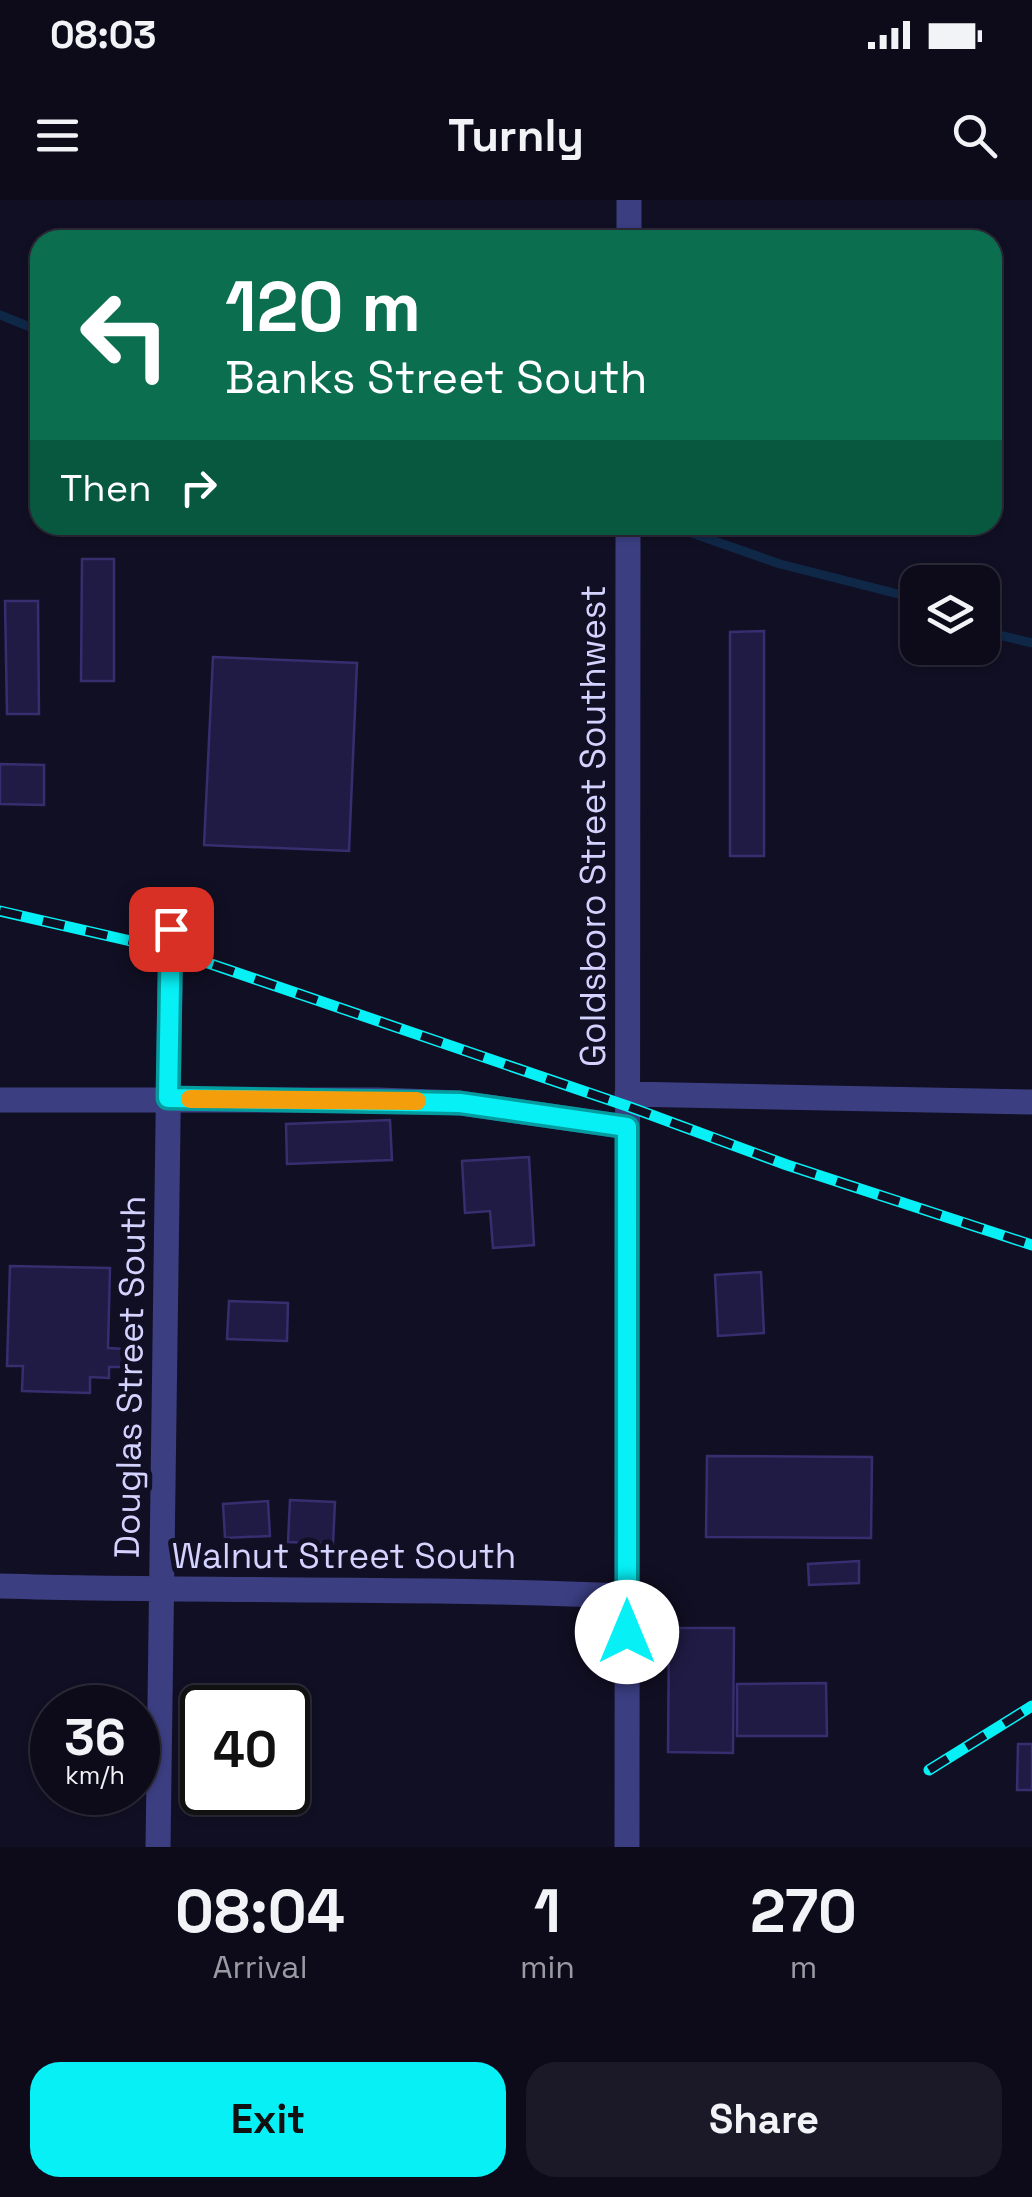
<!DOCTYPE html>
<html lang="en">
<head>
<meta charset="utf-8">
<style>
  body { margin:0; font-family:"Space Grotesk",sans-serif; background:#1b1927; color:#f1f3f6; height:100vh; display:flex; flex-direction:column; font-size:38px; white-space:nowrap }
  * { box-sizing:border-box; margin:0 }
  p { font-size:32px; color:#9a9ba2 }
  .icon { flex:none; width:55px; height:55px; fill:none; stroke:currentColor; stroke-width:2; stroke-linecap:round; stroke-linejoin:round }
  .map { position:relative; height:1647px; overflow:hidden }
  .side { display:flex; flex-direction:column; background:#0d0b1a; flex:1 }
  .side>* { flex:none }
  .hud { position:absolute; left:30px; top:30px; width:972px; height:305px; border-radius:30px; box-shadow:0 2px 8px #0004,0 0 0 2px #2d2b39; background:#0b6e4f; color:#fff; overflow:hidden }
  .fabs { position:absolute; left:900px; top:365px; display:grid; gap:20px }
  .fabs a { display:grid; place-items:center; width:100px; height:100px; border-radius:20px; background:#0d0b1a; box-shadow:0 2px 8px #0004,0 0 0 2px #2d2b39; font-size:50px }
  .speed { position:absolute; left:30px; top:1485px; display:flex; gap:20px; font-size:50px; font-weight:700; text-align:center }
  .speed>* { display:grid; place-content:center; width:130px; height:130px; border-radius:50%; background:#0d0b1a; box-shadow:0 2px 8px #0004,0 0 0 2px #2d2b39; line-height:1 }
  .speed small { font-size:25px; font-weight:400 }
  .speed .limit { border:5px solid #111; border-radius:15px; background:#fff; color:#111 }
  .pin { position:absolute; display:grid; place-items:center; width:85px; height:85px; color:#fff; margin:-42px; border-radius:20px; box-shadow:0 5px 15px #0006 }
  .me { position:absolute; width:110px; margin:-55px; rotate:0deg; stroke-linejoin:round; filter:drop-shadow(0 0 8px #0008) }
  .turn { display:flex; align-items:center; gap:35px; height:210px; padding:0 30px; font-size:45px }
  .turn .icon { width:130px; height:130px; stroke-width:2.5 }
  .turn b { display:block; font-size:70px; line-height:85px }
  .then { display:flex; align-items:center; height:95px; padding:0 30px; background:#0003; gap:20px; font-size:38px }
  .eta { display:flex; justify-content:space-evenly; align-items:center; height:170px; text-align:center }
  .eta b { font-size:60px; font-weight:700; line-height:70px }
  .primary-button { display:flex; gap:20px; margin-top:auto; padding:20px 30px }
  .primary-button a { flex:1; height:115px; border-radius:30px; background:#07f0f5; color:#111; font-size:40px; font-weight:700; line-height:115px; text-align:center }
  .primary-button a+a { background:#1b1927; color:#f1f3f6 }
  .status { display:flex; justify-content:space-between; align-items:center; height:70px; padding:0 50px; background:#0d0b1a; direction:ltr }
  .status svg { height:28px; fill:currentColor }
  header { display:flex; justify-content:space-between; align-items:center; height:130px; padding:0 30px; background:#0d0b1a; font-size:45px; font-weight:700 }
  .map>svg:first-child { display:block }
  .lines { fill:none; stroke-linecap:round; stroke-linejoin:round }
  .stream { stroke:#0f2847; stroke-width:9 }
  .building { fill:#201b44; stroke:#362e6f; stroke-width:2.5 }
  .minor { stroke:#3b3e81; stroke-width:25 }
  .rail-casing { stroke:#07f0f5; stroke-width:11 }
  .rail { stroke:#110f23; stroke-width:8; stroke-dasharray:22; stroke-linecap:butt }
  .route-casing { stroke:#059c9f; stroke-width:25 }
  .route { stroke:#07f0f5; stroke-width:18 }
  .slow { stroke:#f59e0b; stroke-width:18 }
  .labels { text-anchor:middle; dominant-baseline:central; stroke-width:10; stroke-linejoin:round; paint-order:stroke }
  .street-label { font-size:35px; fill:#d4d2fe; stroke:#110f23 }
</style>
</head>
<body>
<div class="status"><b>08:03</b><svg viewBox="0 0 49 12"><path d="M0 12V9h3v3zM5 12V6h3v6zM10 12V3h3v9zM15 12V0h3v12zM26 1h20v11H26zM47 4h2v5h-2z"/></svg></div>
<header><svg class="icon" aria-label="menu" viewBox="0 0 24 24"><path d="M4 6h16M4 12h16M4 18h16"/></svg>Turnly<svg class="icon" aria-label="search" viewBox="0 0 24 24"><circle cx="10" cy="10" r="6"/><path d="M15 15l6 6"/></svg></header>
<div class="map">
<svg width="1032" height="1647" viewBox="0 0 1032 1647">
  <rect width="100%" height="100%" fill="#110f23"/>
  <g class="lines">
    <path class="stream" d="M0 115 40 131
      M669 325 780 364 918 399
      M982 431 1032 443"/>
  </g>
  <path class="building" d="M82 359H114V481H81Z
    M5 401H38L39 514H7Z
    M764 431V656H730V432Z
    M213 457 357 463 349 651 204 645Z
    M0 564 44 565V605L0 604Z
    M390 920 392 960 287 964 286 924Z
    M529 957 534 1045 493 1048 490 1011 465 1013 462 961Z
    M10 1066 110 1068 108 1148 125 1149 124 1167H109V1178L90 1177V1193L22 1191 23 1166H7Z
    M761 1072 764 1133 718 1136 715 1075Z
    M229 1101 288 1103 287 1141 227 1139Z
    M707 1256 872 1257 871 1338 706 1337Z
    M290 1300 335 1302 333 1344 288 1342Z
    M268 1301 270 1336 225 1338 223 1304Z
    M859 1361V1383L809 1385 808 1364Z
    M669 1428H734L733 1553 668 1552Z
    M826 1483 827 1536H737V1484Z
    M1018 1544H1032V1590H1017Z"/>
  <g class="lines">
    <path class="minor" d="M629 40V0
      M627 894 1032 902
      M0 900H379L460 903 627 927
      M0 1386C209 1392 418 1387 627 1396
      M158 1647 171 708
      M627 1647 628 325"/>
    <defs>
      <path id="rail" d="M0 711 170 750 627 906 787 965 1032 1045
        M929 1570 1032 1506"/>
    </defs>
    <use href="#rail" class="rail-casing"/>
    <use href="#rail" class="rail"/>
  </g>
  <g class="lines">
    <defs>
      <path id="route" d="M171 729 168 898 460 903 627 927V1432"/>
    </defs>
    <use href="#route" class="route-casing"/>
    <use href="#route" class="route"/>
    <path class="slow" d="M190 899 417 901"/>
  </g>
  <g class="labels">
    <g class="street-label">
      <text transform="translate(593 626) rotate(-90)">Goldsboro Street Southwest</text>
      <text transform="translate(130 1177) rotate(-89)">Douglas Street South</text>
      <text x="344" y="1356">Walnut Street South</text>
    </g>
  </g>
</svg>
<div class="fabs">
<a><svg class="icon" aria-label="layers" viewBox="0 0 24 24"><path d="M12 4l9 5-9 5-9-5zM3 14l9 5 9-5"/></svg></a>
</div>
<div class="speed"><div>36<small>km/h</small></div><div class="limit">40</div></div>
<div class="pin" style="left:171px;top:729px;background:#d93025"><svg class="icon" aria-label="arrive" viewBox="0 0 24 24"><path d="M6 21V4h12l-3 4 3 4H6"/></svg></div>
<svg class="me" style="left:627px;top:1432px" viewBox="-20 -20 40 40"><circle r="19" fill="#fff"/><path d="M0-13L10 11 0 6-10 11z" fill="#07f0f5"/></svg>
<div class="hud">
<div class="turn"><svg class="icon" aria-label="left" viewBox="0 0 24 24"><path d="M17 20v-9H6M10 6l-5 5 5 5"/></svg><div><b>120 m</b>Banks Street South</div></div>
<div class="then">Then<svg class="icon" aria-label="right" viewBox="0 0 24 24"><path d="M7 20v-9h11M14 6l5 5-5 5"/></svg></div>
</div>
</div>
<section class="side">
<div class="eta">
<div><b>08:04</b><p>Arrival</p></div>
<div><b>1</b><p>min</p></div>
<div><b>270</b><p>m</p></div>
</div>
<div class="primary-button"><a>Exit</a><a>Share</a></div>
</section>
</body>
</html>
